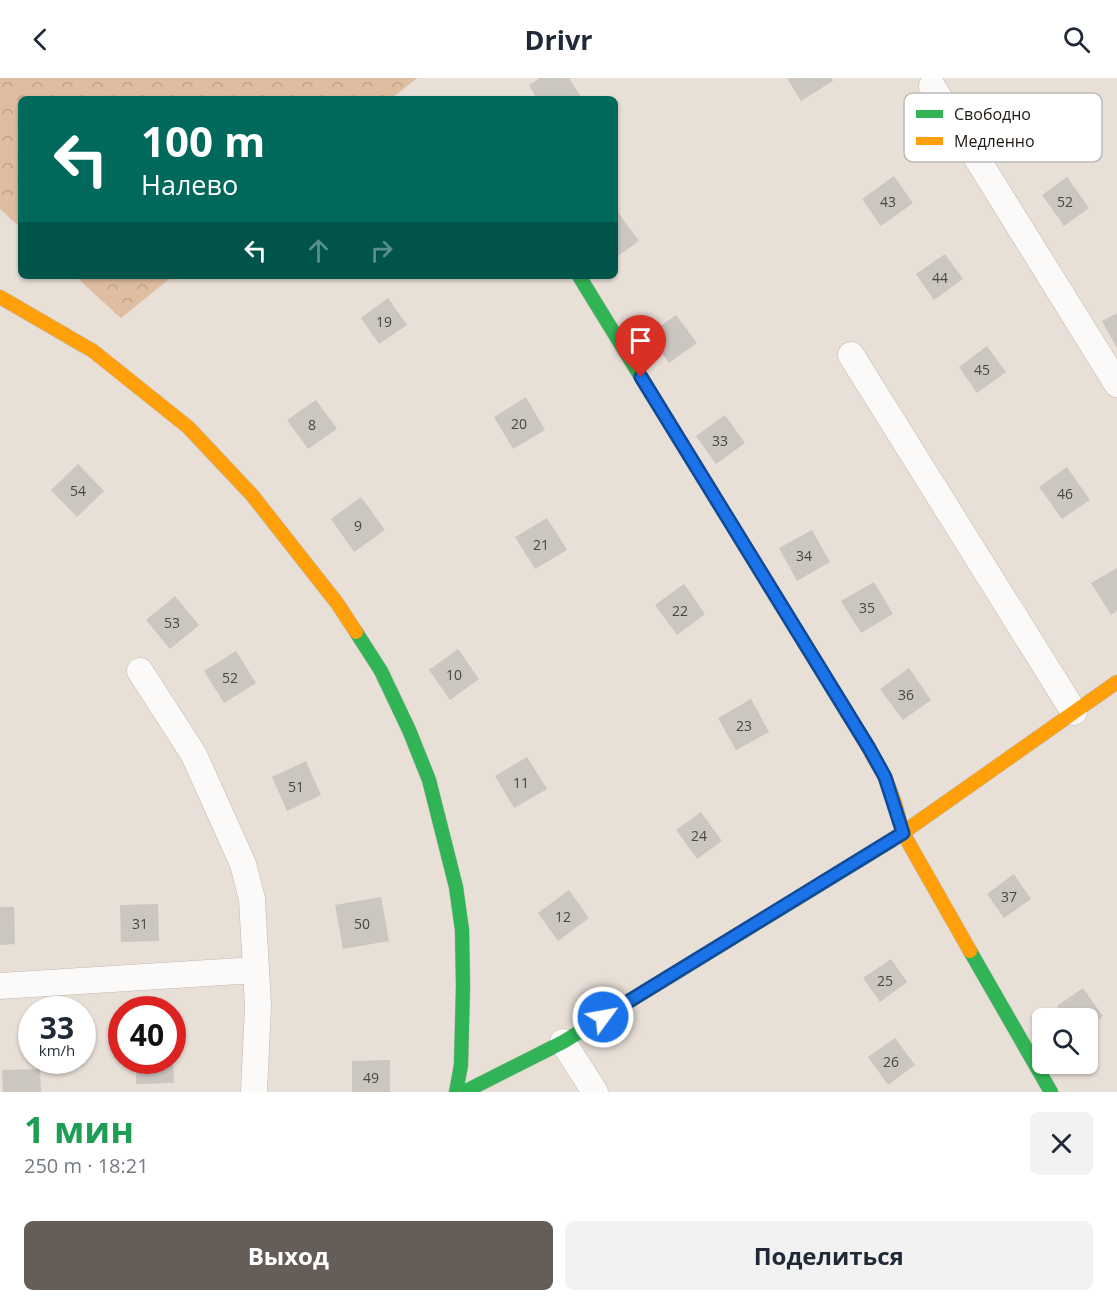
<!DOCTYPE html>
<html lang="ru">
<head>
<meta charset="utf-8">
<style>
  body { margin:0; font-family:"Open Sans",sans-serif; background:#f2f2f3; color:#1f2937; height:100vh; display:flex; flex-direction:column; font-size:22px; white-space:nowrap }
  * { box-sizing:border-box; margin:0 }
  p { font-size:20px; color:#747a83 }
  .icon { flex:none; width:33px; height:33px; fill:none; stroke:currentColor; stroke-width:2; stroke-linecap:round; stroke-linejoin:round }
  .map { position:relative; height:1014px; overflow:hidden }
  .side { display:flex; flex-direction:column; background:#fff; flex:1 }
  .side>* { flex:none }
  .banner { position:absolute; left:18px; top:18px; width:600px; height:183px; border-radius:9px; box-shadow:0 2px 4px #0004; background:#00695c; color:#fff; overflow:hidden }
  .fabs { position:absolute; left:1032px; top:930px; display:grid; gap:12px }
  .fabs a { display:grid; place-items:center; width:66px; height:66px; border-radius:9px; background:#fff; box-shadow:0 2px 4px #0004; font-size:30px }
  .speed { position:absolute; left:18px; top:918px; display:flex; gap:12px; font-size:30px; font-weight:700; text-align:center }
  .speed>* { display:grid; place-content:center; width:78px; height:78px; border-radius:50%; background:#fff; box-shadow:0 2px 4px #0004; line-height:1 }
  .speed small { font-size:15px; font-weight:400 }
  .speed .limit { border:9px solid #d22; background:#fff; color:#111 }
  .pin { position:absolute; display:grid; place-items:center; width:51px; height:51px; color:#fff; margin:-62px -26px; border-radius:50% 50% 50% 0; rotate:-45deg; box-shadow:0 0 6px #0007 }
  .pin .icon { rotate:45deg }
  .me { position:absolute; width:66px; margin:-33px; rotate:58deg; stroke-linejoin:round; filter:drop-shadow(0 0 4px #0008) }
  .turn { display:flex; align-items:center; gap:21px; height:126px; padding:0 24px; font-size:27px }
  .turn .icon { width:78px; height:78px; stroke-width:2.5 }
  .turn b { display:block; font-size:42px; line-height:51px }
  .lanes { display:flex; align-items:center; height:57px; padding:0 24px; background:#0003; justify-content:center; gap:30px; direction:ltr }
  .lanes .off { opacity:.35 }
  .round { display:grid; place-items:center; flex:none; width:63px; height:63px; border-radius:9px; background:#f2f2f3 }
  .head { display:flex; align-items:center; justify-content:space-between; height:102px; padding:0 24px }
  h1 { font-size:36px; font-weight:700; line-height:45px; color:#1e9e55 }
  .primary-button { display:flex; gap:12px; margin-top:auto; padding:12px 24px }
  .primary-button a { flex:1; height:69px; border-radius:9px; background:#655e58; color:#fff; font-size:24px; font-weight:700; line-height:69px; text-align:center }
  .primary-button a+a { background:#f2f2f3; color:#1f2937 }
  header { display:flex; justify-content:space-between; align-items:center; height:78px; padding:0 24px; background:#fff; font-size:27px; font-weight:700 }
  .map>svg:first-child { display:block }
  .forest { fill:url(#forest-crowns) }
  .building { fill:#ccc6c0 }
  .lines { fill:none; stroke-linecap:round; stroke-linejoin:round }
  .street-casing { stroke:#bfb8b2; stroke-width:27 }
  .fast-casing { stroke:#bfb8b2; stroke-width:15 }
  .slow-casing { stroke:#bfb8b2; stroke-width:15 }
  .street { stroke:#fcfaf9; stroke-width:26 }
  .fast { stroke:#30b455; stroke-width:14 }
  .slow { stroke:#ff9f0a; stroke-width:14 }
  .route-casing { stroke:#114b97; stroke-width:15 }
  .route { stroke:#1a73e8; stroke-width:10 }
  .labels { text-anchor:middle; dominant-baseline:central; stroke-width:5; stroke-linejoin:round; paint-order:stroke }
  .number-label { font-size:14px; fill:#4b4540 }
  .key { fill:#fff; stroke:#bcbab8; stroke-width:1.5 }
  .key-label { font-size:16px; fill:#1f1914 }
</style>
</head>
<body>
<header><svg class="icon" aria-label="back" viewBox="0 0 24 24"><path d="M15 5l-7 7 7 7"/></svg>Drivr<svg class="icon" aria-label="search" viewBox="0 0 24 24"><circle cx="10" cy="10" r="6"/><path d="M15 15l6 6"/></svg></header>
<div class="map">
<svg width="1117" height="1014" viewBox="0 0 1117 1014">
  <defs>
    <pattern id="forest-crowns" width="20" height="18" patternUnits="userSpaceOnUse" patternTransform="scale(1.5)"><rect width="20" height="18" fill="#dfbda1"/><path d="M2 6a3 3 0 1 1 6 0M12 15a3 3 0 1 1 6 0" fill="none" stroke="#bfa28a"/></pattern>
  </defs>
  <rect width="100%" height="100%" fill="#e8dfd7"/>
  <path class="forest" d="M0 0H417L391 21H21V150L0 131Z
    M75 198H173L121 240Z"/>
  <path class="building" d="M540 0H569L581 19 537 21 529 7Z
    M787 0H831L833 3 801 23Z
    M894 98 913 125 881 148 862 121Z
    M1067 99 1089 130 1064 148 1042 117Z
    M617 133 639 163 615 180V134Z
    M945 176 963 201 934 222 916 196Z
    M388 220 407 247 379 266 361 240Z
    M1117 235V270L1102 243Z
    M676 237 697 265 669 285 648 257Z
    M987 268 1006 294 977 315 959 289Z
    M526 319 545 352 513 371 494 339Z
    M316 322 337 351 308 371 287 342Z
    M725 337 745 365 716 386 696 358Z
    M78 386 104 413 77 439 51 412Z
    M1067 389 1090 422 1062 441 1039 409Z
    M361 419 385 452 354 474 331 441Z
    M547 440 567 472 535 491 515 459Z
    M812 452 830 484 797 503 779 470Z
    M1117 490V533L1111 537 1091 505Z
    M874 504 893 536 861 555 841 523Z
    M684 506 705 536 677 557 655 527Z
    M175 518 199 547 170 571 146 542Z
    M458 571 479 601 450 622 429 592Z
    M236 573 256 605 224 625 204 593Z
    M909 590 931 622 903 642 880 611Z
    M751 621 769 654 736 672 718 640Z
    M527 679 547 711 514 730 495 698Z
    M306 683 321 717 287 733 272 699Z
    M701 734 722 763 697 781 676 752Z
    M1014 796 1031 821 1004 840 987 816Z
    M569 812 589 840 558 863 538 835Z
    M381 819 389 863 343 871 335 827Z
    M158 826 159 863 121 864 120 827Z
    M0 829H14L15 866 0 867Z
    M891 881 907 904 880 924 863 900Z
    M1083 910 1103 938 1088 949V940H1066L1057 928Z
    M895 960 915 987 888 1007 868 979Z
    M136 982H173L174 1005 136 1006Z
    M390 982V1014H352V983Z
    M40 991 41 1014H3L2 992Z"/>
  <g class="lines">
    <defs>
      <path id="street" d="M932 8 1117 306
        M851 277 1074 634
        M140 593 194 677 243 786 252 821 258 927 254 1014
        M0 908 256 892
        M563 964 595 1014"/>
      <path id="fast" d="M579 198 862 659
        M356 554 381 593 409 652 429 702 456 809 462 852 463 908 461 987 456 1014
        M970 873 1051 1014
        M464 1014 563 964 891 763"/>
      <path id="slow" d="M0 219 93 273 188 349 252 417 337 525 356 554
        M862 659 885 699 895 725 903 755 970 873
        M891 763 1117 604"/>
    </defs>
    <use href="#street" class="street-casing"/>
    <use href="#fast" class="fast-casing"/>
    <use href="#slow" class="slow-casing"/>
    <use href="#street" class="street"/>
    <use href="#fast" class="fast"/>
    <use href="#slow" class="slow"/>
  </g>
  <g class="lines">
    <defs>
      <path id="route" d="M603 939 903 755 885 699 869 670 641 299"/>
    </defs>
    <use href="#route" class="route-casing"/>
    <use href="#route" class="route"/>
  </g>
  <g class="labels">
    <g class="number-label">
      <text x="888" y="123">43</text>
      <text x="1065" y="123">52</text>
      <text x="940" y="199">44</text>
      <text x="384" y="243">19</text>
      <text x="982" y="291">45</text>
      <text x="519" y="345">20</text>
      <text x="312" y="346">8</text>
      <text x="720" y="362">33</text>
      <text x="78" y="412">54</text>
      <text x="1065" y="415">46</text>
      <text x="358" y="447">9</text>
      <text x="541" y="466">21</text>
      <text x="804" y="477">34</text>
      <text x="867" y="529">35</text>
      <text x="680" y="532">22</text>
      <text x="172" y="544">53</text>
      <text x="454" y="596">10</text>
      <text x="230" y="599">52</text>
      <text x="906" y="616">36</text>
      <text x="744" y="647">23</text>
      <text x="521" y="704">11</text>
      <text x="296" y="708">51</text>
      <text x="699" y="757">24</text>
      <text x="1009" y="818">37</text>
      <text x="563" y="838">12</text>
      <text x="140" y="845">31</text>
      <text x="362" y="845">50</text>
      <text x="885" y="902">25</text>
      <text x="891" y="983">26</text>
      <text x="371" y="999">49</text>
    </g>
  </g>
  <rect x="904" y="15" width="198" height="69" rx="9" class="key"/>
  <rect x="916" y="32" width="27" height="8" fill="#30b455"/>
  <rect x="916" y="59" width="27" height="8" fill="#ff9f0a"/>
  <g class="key-label">
    <text x="954" y="42">Свободно</text>
    <text x="954" y="69">Медленно</text>
  </g>
</svg>
<div class="fabs">
<a><svg class="icon" aria-label="search" viewBox="0 0 24 24"><circle cx="10" cy="10" r="6"/><path d="M15 15l6 6"/></svg></a>
</div>
<div class="speed"><div>33<small>km/h</small></div><div class="limit">40</div></div>
<div class="pin" style="left:641px;top:299px;background:#d93025"><svg class="icon" aria-label="arrive" viewBox="0 0 24 24"><path d="M6 21V4h12l-3 4 3 4H6"/></svg></div>
<svg class="me" style="left:603px;top:939px" viewBox="-20 -20 40 40"><circle r="17" fill="#1a73e8" stroke="#fff" stroke-width="3"/><path d="M0-11L8 9 0 5-8 9z" fill="#fff"/></svg>
<div class="banner">
<div class="turn"><svg class="icon" aria-label="left" viewBox="0 0 24 24"><path d="M17 20v-9H6M10 6l-5 5 5 5"/></svg><div><b>100 m</b>Налево</div></div>
<div class="lanes"><svg class="icon" aria-label="left" viewBox="0 0 24 24"><path d="M17 20v-9H6M10 6l-5 5 5 5"/></svg><svg class="icon off" aria-label="ahead" viewBox="0 0 24 24"><path d="M12 20V5M6 11l6-6 6 6"/></svg><svg class="icon off" aria-label="right" viewBox="0 0 24 24"><path d="M7 20v-9h11M14 6l5 5-5 5"/></svg></div>
</div>
</div>
<section class="side">
<div class="head"><div><h1>1 мин</h1><p>250 m · 18:21</p></div><a class="round"><svg class="icon" aria-label="close" viewBox="0 0 24 24"><path d="M6 6l12 12M18 6L6 18"/></svg></a></div>
<div class="primary-button"><a>Выход</a><a>Поделиться</a></div>
</section>
</body>
</html>
